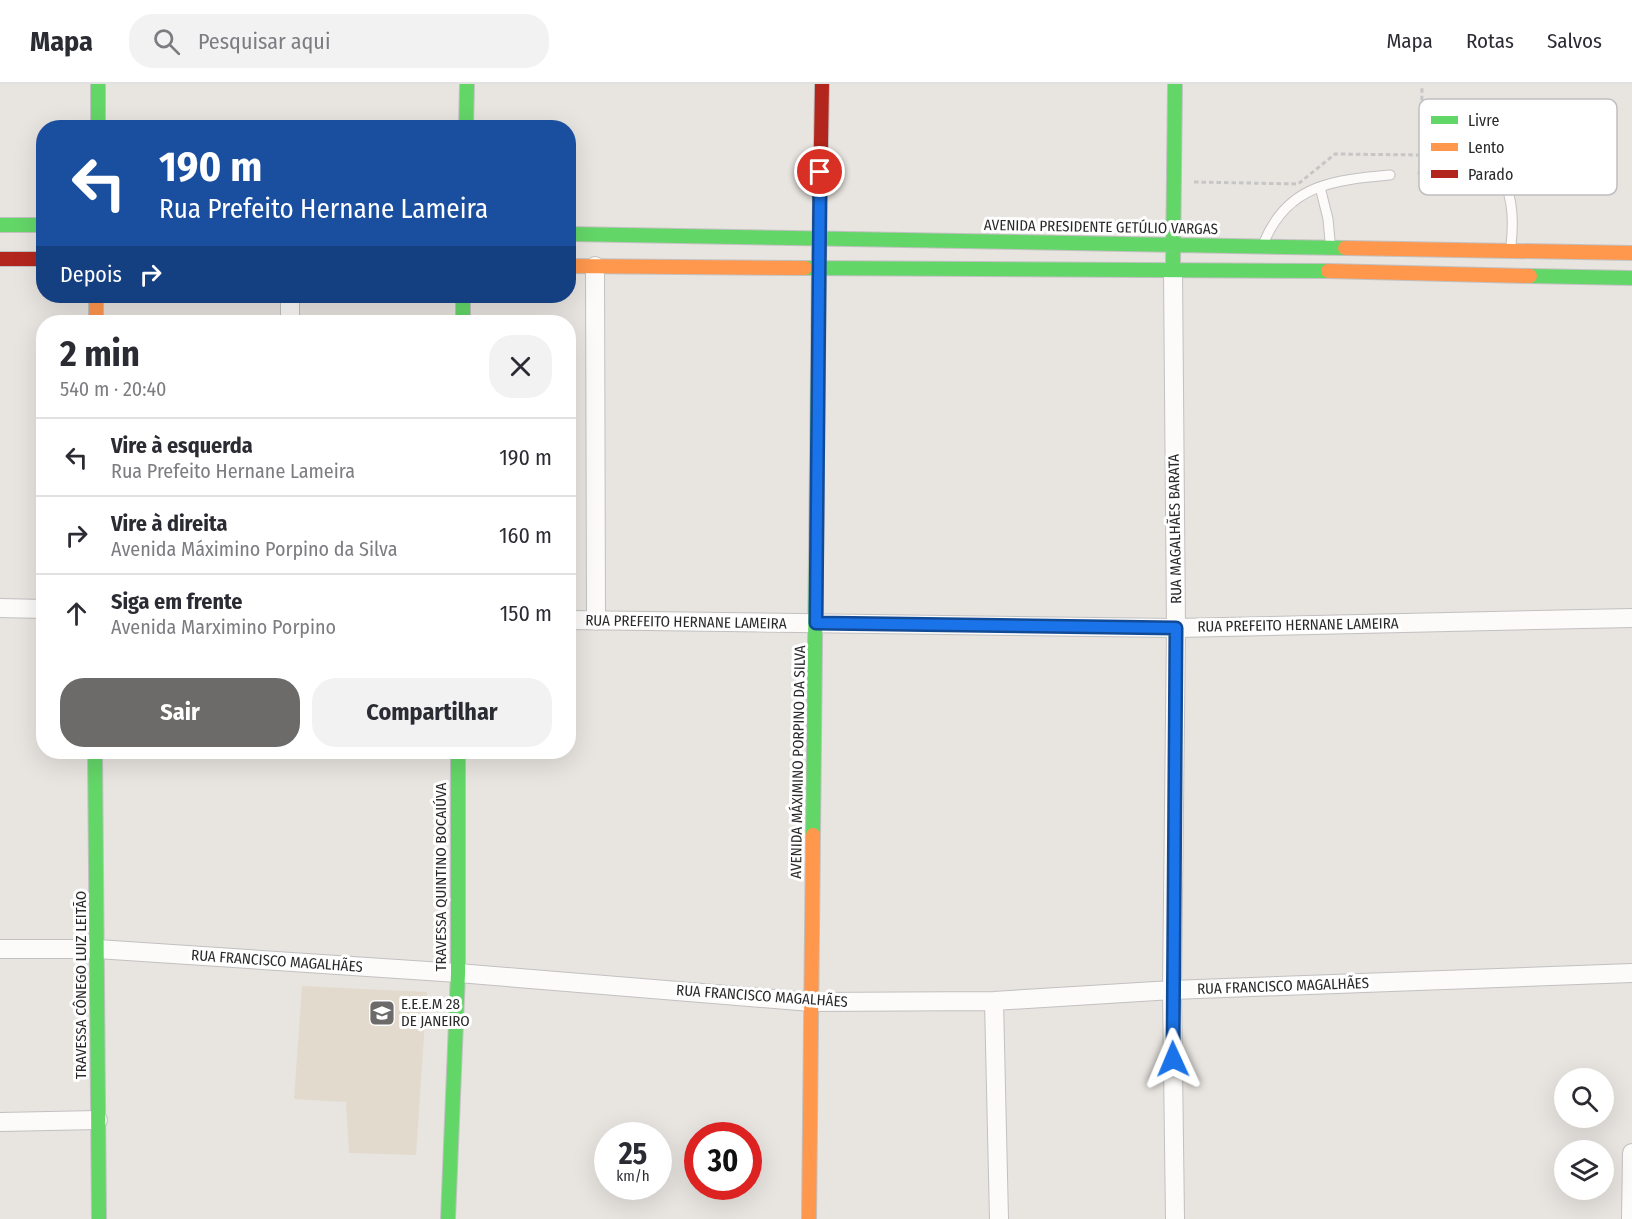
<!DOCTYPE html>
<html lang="pt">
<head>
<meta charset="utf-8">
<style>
  body { margin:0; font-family:"Fira Sans Condensed",sans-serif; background:#f2f2f3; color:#2b2b33; height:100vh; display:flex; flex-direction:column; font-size:22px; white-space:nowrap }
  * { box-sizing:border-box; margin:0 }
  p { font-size:20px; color:#7c7c81 }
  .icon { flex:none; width:33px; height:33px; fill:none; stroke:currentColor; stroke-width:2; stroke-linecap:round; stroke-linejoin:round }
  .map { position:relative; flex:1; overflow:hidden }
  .sheet { position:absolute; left:36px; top:231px; width:540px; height:444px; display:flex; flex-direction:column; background:#fff; border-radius:24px; box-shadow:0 6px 24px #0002 }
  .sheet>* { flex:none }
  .banner { position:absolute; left:36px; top:36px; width:540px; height:183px; border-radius:24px; box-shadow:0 6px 24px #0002; background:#1a4fa0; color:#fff; overflow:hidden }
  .controls { position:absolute; left:1554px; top:984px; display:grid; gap:12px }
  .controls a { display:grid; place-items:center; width:60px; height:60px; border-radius:50%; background:#fff; box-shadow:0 6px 24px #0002; font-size:30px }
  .speed { position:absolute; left:594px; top:1038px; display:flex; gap:12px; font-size:30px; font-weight:700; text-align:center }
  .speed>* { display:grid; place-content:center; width:78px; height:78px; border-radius:50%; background:#fff; box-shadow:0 6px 24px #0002; line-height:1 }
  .speed small { font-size:15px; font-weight:400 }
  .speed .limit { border:9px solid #d22; background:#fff; color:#111 }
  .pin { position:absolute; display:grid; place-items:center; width:51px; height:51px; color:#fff; margin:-26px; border:3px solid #fff; border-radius:50%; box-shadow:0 2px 6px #0007 }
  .me { position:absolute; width:66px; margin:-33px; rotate:359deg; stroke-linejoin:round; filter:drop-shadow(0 0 4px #0008) }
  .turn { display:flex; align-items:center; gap:21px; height:126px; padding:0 24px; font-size:27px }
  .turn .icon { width:78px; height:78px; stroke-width:2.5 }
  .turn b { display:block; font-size:42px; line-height:51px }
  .then { display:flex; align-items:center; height:57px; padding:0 24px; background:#0003; gap:12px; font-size:22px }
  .round { display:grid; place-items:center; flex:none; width:63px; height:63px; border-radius:24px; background:#f2f2f3 }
  .overview { display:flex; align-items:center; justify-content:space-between; height:102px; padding:0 24px }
  h1 { font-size:36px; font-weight:700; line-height:45px }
  .button { display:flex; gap:12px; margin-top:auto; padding:12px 24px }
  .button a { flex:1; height:69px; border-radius:24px; background:#6c6b6a; color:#fff; font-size:24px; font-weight:700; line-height:69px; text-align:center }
  .button a+a { background:#f2f2f3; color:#2b2b33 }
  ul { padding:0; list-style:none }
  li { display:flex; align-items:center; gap:18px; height:78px; padding:0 24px; border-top:2px solid #e1e1e2 }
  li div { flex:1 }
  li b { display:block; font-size:22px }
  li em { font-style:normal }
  header { display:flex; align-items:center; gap:36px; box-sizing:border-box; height:84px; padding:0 30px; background:#fff; border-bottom:2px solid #e1e1e2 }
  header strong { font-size:28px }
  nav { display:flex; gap:33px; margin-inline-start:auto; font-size:21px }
  .search { width:420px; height:54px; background:#f2f2f3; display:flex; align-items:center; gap:15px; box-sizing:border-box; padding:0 21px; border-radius:24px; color:#7c7c81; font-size:22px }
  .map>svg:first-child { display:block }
  .education { fill:#e3dace }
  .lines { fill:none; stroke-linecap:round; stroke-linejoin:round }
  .lane-casing { stroke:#c2c1c1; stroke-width:11 }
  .street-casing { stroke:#c2c1c1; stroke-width:20 }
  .fast-casing { stroke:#c2c1c1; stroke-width:16 }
  .slow-casing { stroke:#c2c1c1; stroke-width:16 }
  .jam-casing { stroke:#c2c1c1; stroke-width:16 }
  .path { stroke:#c6c6c5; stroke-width:3; stroke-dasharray:4.5 3; stroke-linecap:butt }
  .lane { stroke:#fcfbfa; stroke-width:9 }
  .street { stroke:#fcfbfa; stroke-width:18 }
  .fast { stroke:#63d668; stroke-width:14 }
  .slow { stroke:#ff974d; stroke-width:14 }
  .jam { stroke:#b3261e; stroke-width:14 }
  .route-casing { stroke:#114b97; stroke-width:15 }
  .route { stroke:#1a73e8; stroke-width:10 }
  .labels { text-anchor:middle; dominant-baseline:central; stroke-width:6; stroke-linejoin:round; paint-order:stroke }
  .street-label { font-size:15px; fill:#2a2a2a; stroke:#fff }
  .poi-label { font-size:15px; fill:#2a2a2a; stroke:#fff; text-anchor:start }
  .key { fill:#fff; stroke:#bfbfbf; stroke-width:1.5 }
  .key-label { font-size:16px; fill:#2a2a2a }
</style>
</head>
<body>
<header>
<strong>Mapa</strong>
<div class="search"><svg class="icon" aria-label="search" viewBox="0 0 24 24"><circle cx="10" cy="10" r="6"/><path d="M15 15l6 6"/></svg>Pesquisar aqui</div>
<nav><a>Mapa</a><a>Rotas</a><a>Salvos</a></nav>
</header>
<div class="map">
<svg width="1632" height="1135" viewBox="0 0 1632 1135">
  <rect width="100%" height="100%" fill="#e8e4e0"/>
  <path class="education" d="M302 902 427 908 416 1071 349 1069 346 1018 294 1015Z"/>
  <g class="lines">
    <defs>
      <path id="lane" d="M1433 91 1487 94 1503 98C1514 113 1513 144 1511 161
        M1320 103 1328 135 1330 157
        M1265 156C1289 100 1335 96 1390 91"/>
      <path id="street" d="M595 182 596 537
        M1173 187 1176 544 1172 906 1175 1135
        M290 238V212
        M0 524 44 525
        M568 536 1176 544 1632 534
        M0 865H97L458 889 811 918 994 917 1172 906 1632 889
        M994 917 999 1135
        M0 1038 98 1036
        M1631 1135 1632 1069"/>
      <path id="fast" d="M98 0V44
        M466 44 467 0
        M0 141H44
        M568 150 1345 164
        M1173 178 1175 0
        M805 184 1328 187
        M1530 192 1632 194
        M463 212V238
        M95 668 99 1135
        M813 751 819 185
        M448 1135 458 889V668"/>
      <path id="slow" d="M1345 164 1632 169
        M568 182 805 184
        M1328 187 1530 192
        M96 212V238
        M809 1135 813 751"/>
      <path id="jam" d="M0 175H44
        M819 177 822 0"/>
    </defs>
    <use href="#lane" class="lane-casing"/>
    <use href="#street" class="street-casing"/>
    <use href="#fast" class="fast-casing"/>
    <use href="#slow" class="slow-casing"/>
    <use href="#jam" class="jam-casing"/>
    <path class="path" d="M1419 91 1421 71
      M1194 98 1298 100 1335 70 1421 71 1422 2"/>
    <use href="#lane" class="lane"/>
    <use href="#street" class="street"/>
    <use href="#fast" class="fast"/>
    <use href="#slow" class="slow"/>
    <use href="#jam" class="jam"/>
  </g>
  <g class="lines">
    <defs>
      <path id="route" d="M820 88 816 539 1176 544 1173 975"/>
    </defs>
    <use href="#route" class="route-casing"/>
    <use href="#route" class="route"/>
  </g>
  <defs>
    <symbol id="school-square" viewBox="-11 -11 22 22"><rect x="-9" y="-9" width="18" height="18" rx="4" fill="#6c6b6a" stroke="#fff"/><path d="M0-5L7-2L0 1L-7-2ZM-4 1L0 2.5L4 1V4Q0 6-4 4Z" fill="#fff"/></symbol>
  </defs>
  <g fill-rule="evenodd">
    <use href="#school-square" x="367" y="914" width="30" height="30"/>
  </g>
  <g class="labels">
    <g class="street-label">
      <text transform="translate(1101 143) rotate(1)">AVENIDA PRESIDENTE GETÚLIO VARGAS</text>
      <text transform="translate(1175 445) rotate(-91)">RUA MAGALHÃES BARATA</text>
      <text transform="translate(686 538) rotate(1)">RUA PREFEITO HERNANE LAMEIRA</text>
      <text transform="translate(1298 541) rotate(-1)">RUA PREFEITO HERNANE LAMEIRA</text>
      <text transform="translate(798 678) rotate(-89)">AVENIDA MÁXIMINO PORPINO DA SILVA</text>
      <text transform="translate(441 793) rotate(-90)">TRAVESSA QUINTINO BOCAIÚVA</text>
      <text transform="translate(277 877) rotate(4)">RUA FRANCISCO MAGALHÃES</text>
      <text transform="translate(81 901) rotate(-90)">TRAVESSA CÔNEGO LUIZ LEITÃO</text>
      <text transform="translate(1283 902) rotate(-2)">RUA FRANCISCO MAGALHÃES</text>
      <text transform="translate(762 912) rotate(4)">RUA FRANCISCO MAGALHÃES</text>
    </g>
    <g class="poi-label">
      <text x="401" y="920">E.E.E.M 28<tspan x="401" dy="17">DE JANEIRO</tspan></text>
    </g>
  </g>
  <rect x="1419" y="15" width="198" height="96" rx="9" class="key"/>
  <rect x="1431" y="32" width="27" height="8" fill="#63d668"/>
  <rect x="1431" y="59" width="27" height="8" fill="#ff974d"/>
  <rect x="1431" y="86" width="27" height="8" fill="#b3261e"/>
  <g class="key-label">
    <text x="1468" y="42">Livre</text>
    <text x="1468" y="69">Lento</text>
    <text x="1468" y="96">Parado</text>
  </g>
</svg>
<div class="controls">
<a><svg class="icon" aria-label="search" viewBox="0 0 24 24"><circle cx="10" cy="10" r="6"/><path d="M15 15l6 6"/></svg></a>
<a><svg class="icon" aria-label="layers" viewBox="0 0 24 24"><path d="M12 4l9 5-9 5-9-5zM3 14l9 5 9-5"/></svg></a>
</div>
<div class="speed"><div>25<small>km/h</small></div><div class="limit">30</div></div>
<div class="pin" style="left:820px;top:88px;background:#d93025"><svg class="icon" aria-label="arrive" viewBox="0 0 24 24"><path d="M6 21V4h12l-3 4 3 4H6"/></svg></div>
<svg class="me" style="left:1173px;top:975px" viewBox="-20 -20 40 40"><path d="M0-17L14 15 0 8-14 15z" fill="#1a73e8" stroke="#fff" stroke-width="4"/></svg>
<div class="banner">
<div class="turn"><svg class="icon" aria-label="left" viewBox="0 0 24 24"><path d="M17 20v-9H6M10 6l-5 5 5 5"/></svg><div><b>190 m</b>Rua Prefeito Hernane Lameira</div></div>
<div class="then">Depois<svg class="icon" aria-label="right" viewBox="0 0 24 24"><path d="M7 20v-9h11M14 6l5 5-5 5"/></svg></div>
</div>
<section class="sheet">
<div class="overview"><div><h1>2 min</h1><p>540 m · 20:40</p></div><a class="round"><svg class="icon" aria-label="close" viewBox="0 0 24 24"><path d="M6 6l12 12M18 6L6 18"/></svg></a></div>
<ul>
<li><svg class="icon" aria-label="left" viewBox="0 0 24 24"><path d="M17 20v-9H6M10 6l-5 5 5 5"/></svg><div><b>Vire à esquerda</b><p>Rua Prefeito Hernane Lameira</p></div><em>190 m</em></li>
<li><svg class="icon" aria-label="right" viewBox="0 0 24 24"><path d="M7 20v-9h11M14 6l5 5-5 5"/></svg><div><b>Vire à direita</b><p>Avenida Máximino Porpino da Silva</p></div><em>160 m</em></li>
<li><svg class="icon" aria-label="ahead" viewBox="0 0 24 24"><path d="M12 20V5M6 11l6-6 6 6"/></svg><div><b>Siga em frente</b><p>Avenida Marximino Porpino</p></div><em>150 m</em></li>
</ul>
<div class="button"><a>Sair</a><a>Compartilhar</a></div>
</section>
</div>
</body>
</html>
